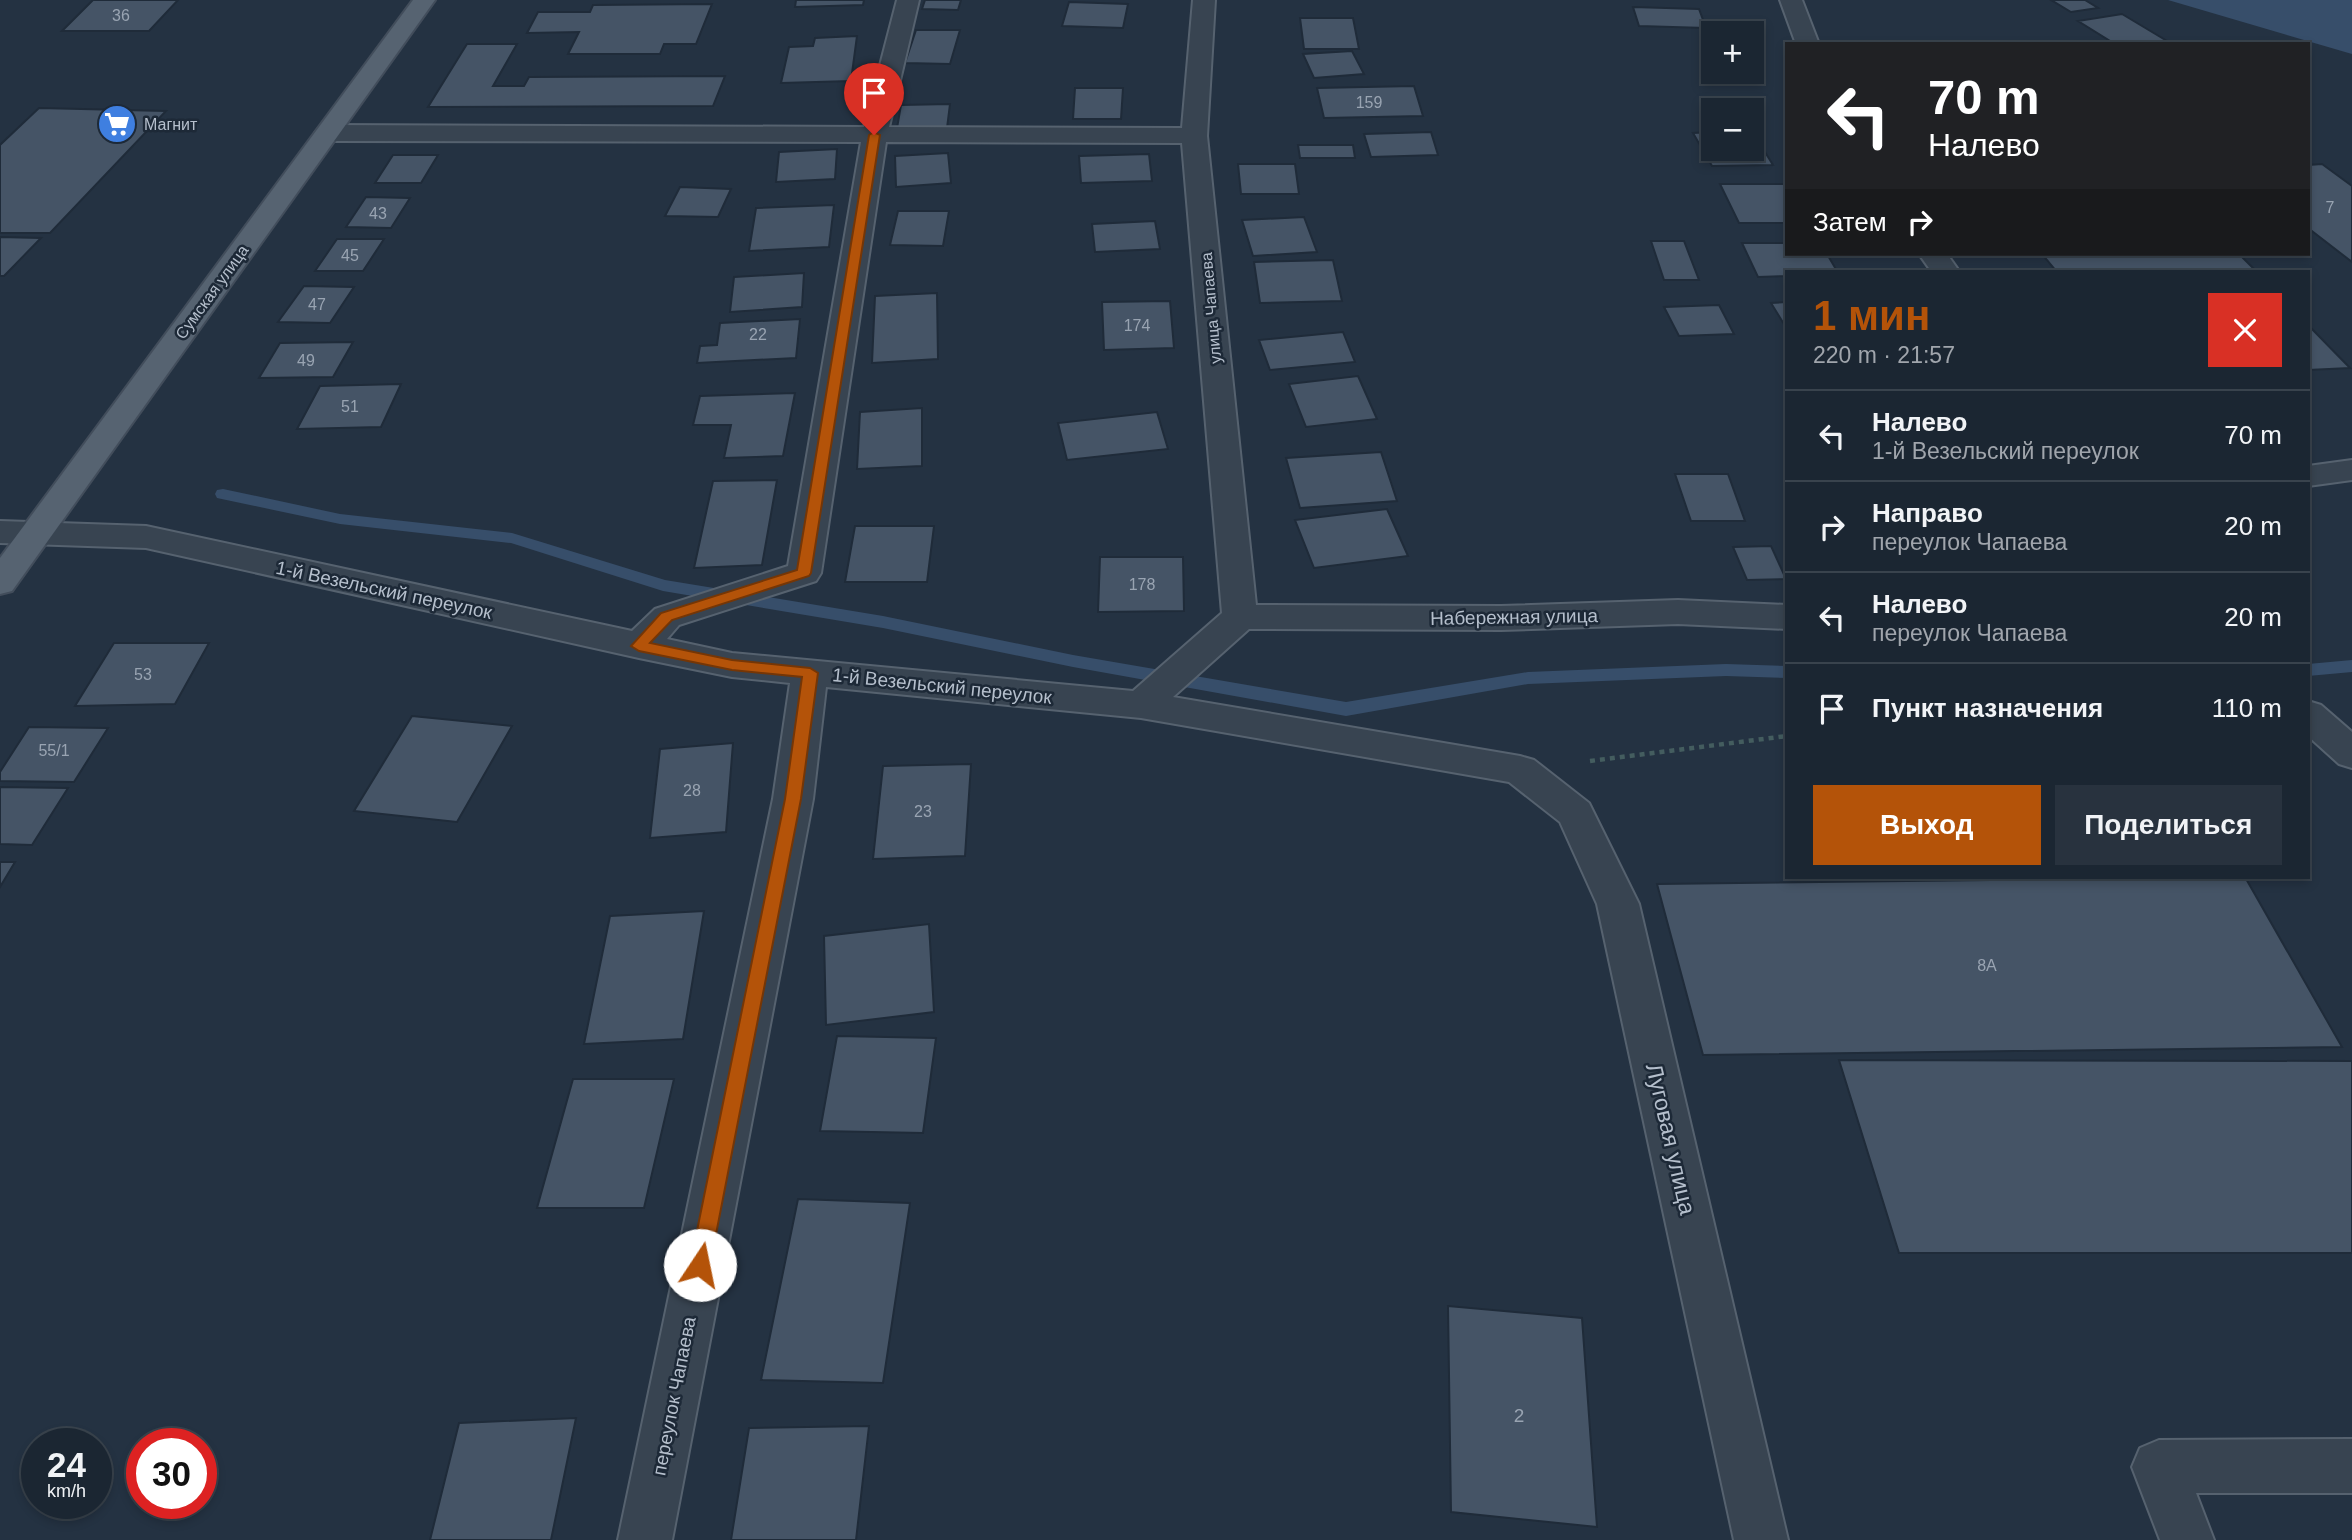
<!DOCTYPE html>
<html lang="ru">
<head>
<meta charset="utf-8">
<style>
  body { margin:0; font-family:Helvetica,sans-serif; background:#28323e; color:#f1f3f6; height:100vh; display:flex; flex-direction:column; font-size:26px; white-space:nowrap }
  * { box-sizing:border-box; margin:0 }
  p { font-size:23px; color:#a0a5ac }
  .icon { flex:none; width:38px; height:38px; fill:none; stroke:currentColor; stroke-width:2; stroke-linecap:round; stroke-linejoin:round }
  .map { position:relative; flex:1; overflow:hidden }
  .drawer { position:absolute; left:1785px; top:270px; width:525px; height:609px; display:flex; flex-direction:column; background:#1b2632; border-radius:0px; box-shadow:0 4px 10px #0003,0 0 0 2px #39434d }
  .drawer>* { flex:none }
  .banner { position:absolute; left:1785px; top:42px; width:525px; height:214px; border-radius:0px; box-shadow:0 4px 10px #0003,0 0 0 2px #39434d; background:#202124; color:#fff; overflow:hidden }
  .buttons { position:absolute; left:1701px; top:21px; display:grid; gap:14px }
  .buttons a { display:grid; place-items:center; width:63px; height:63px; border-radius:0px; background:#1b2632; box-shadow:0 4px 10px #0003,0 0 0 2px #39434d; font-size:35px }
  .speed { position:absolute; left:21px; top:1428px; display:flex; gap:14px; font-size:35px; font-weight:700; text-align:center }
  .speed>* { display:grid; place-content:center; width:91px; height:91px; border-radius:50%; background:#1b2632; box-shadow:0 4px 10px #0003,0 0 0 2px #39434d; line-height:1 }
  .speed small { font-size:18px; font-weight:400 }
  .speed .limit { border:10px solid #d22; background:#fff; color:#111 }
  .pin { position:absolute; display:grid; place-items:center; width:60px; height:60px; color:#fff; margin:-72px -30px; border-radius:50% 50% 50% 0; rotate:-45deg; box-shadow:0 0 7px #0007 }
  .pin .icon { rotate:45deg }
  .me { position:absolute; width:77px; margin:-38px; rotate:11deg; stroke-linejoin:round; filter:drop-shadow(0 0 5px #0008) }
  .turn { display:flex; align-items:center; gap:24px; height:147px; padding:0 28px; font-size:32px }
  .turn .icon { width:91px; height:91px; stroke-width:2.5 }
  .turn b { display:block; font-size:49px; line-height:60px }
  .then { display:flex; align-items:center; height:66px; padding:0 28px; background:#0003; gap:14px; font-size:26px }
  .round { display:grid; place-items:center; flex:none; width:74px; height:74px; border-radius:0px; background:#28323e }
  .headline { display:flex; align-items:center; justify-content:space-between; height:119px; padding:0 28px }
  h1 { font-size:42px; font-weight:700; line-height:52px; color:#b45309 }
  .primary-button { display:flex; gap:14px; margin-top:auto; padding:14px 28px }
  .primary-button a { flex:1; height:80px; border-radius:0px; background:#b45309; color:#fff; font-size:28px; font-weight:700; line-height:80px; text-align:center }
  .primary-button a+a { background:#28323e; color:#f1f3f6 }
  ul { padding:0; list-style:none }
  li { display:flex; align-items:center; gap:21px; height:91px; padding:0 28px; border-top:2px solid #39434d }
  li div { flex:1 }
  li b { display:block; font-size:26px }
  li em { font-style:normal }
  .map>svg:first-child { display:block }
  .water { fill:#374e6a }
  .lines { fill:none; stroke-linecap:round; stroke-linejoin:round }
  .stream { fill:#374e6a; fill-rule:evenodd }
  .building { fill:#455466; stroke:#1f2b39; stroke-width:2 }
  .minor-casing { stroke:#56626f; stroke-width:4 }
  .major-casing { stroke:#424d5b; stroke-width:4 }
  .path { stroke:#445d5f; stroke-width:4.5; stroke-dasharray:5 5; stroke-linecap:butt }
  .minor { fill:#384451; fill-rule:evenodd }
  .major { fill:#566371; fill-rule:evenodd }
  .route { fill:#b45309; stroke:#753606; stroke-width:2 }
  .labels { text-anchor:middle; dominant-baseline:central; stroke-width:5; stroke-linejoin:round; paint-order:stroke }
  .number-label { font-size:16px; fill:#99a4b2 }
  .far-poi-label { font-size:16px; fill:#b5bfcc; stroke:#1d2937; text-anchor:start }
  .far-street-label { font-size:16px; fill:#b5bfcc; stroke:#1d2937 }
  .street-label { font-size:19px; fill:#b5bfcc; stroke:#1d2937 }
  .near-number-label { font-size:19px; fill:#99a4b2 }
  .near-street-label { font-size:23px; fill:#b5bfcc; stroke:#1d2937 }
</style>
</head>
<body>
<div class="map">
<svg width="2352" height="1540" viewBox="0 0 2352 1540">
  <rect width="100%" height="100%" fill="#243242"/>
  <path class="water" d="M2168 0H2352V54Z"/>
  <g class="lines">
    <path class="stream" d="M223 489 340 514 512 533 665 580 883 616 1073 655 1346 702 1528 672 1726 664 1787 666V678L1726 676 1528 684 1346 716 1073 667 883 628 663 591 511 543 340 524 217 498 215 494 217 490Z
      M2352 660V672L2308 676V664Z"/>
  </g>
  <path class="building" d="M93 0H178L149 31H62Z
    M796 0H864L863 5 795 7Z
    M925 0H961L958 10 922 9Z
    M2051 0H2085L2098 8 2071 12Z
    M1069 2 1128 4 1123 28 1062 26Z
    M712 4 696 44H664L660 54H568L579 32 527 33 538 12H590L593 5Z
    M1633 7 1699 9 1706 28 1639 26Z
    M2122 14 2172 44H2115L2078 21Z
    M1300 18H1353L1359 49H1304Z
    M916 30H960L950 64 905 63Z
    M857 36 851 81 781 83 789 47 813 46 815 38Z
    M467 44H517L493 86H524L529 77 725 76 713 106 428 107Z
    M1352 51 1364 74 1314 78 1303 54Z
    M1414 86 1423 116 1324 118 1317 88Z
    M1075 88H1123L1121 119H1073Z
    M950 104 947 128H897L901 105Z
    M39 108 166 111 50 233H0V145Z
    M1752 131 1773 165 1712 166 1693 133 1713 132V149H1752Z
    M1431 132 1438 155 1371 157 1364 134Z
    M1298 145H1353L1355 158H1300Z
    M837 149 835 179 776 182 779 152Z
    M948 153 951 183 896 187 895 156Z
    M1149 154 1152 181 1081 183 1079 156Z
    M393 155H438L421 183H375Z
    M1238 164H1295L1299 194H1241Z
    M2322 164 2352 186V262L2308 228V165Z
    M1720 184H1787V223H1739Z
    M680 187 731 189 718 217 665 216Z
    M366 197 410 198 391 228 346 227Z
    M834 205 829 247 749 251 756 208Z
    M898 211H949L943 246 890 245Z
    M1304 217 1317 252 1253 256 1242 220Z
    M1155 221 1160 249 1095 252 1092 224Z
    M0 237 41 238 4 276H0Z
    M337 239H384L363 271H315Z
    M1651 241H1684L1699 280H1664Z
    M1742 243H1787V254H1827L1837 271H1787V276L1758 277Z
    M2042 254H2239L2256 271H2056Z
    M1333 260 1342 301 1260 303 1254 262Z
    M804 273 802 307 730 312 734 277Z
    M304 286 354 287 330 323 278 322Z
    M937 293 938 359 872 363 875 296Z
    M1170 301 1174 348 1104 350 1102 302Z
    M1787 302V329L1771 303Z
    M1719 305 1734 334 1679 336 1664 307Z
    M800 319 796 358 697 363 700 346 717 345 720 323Z
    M2308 325 2350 368 2308 370Z
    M1343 332 1355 362 1270 370 1259 340Z
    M353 342 333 377 259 378 280 343Z
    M1358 376 1377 419 1306 427 1289 384Z
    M401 384 381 427 297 429 320 386Z
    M795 393 783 456 724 458 731 425H693L700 396Z
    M922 408V466L857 469 860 412Z
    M1157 412 1168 449 1067 460 1058 423Z
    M1381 452 1397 501 1300 508 1286 458Z
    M1675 474H1728L1745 521H1691Z
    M777 480 762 565 694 568 713 481Z
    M1387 509 1408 556 1314 568 1295 520Z
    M855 526H934L927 582H845Z
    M1771 546 1786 579 1747 580 1733 547Z
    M1100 557H1183L1184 611 1098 612Z
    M114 643H209L175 704 75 706Z
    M412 716 512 726 457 822 354 811Z
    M29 727 108 728 74 782 0 781V772Z
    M733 743 726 832 650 838 660 749Z
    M971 764 965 856 873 859 883 766Z
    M0 787 68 788 32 845 0 844Z
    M0 862H15L0 887Z
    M2245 877 2342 1047 1703 1055 1657 884Z
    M704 911 683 1039 584 1044 610 916Z
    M929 924 934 1012 826 1025 824 936Z
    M837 1036 936 1038 923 1133 820 1131Z
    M1839 1060 2352 1061V1253H1899Z
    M573 1079H674L644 1208H537Z
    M798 1199 910 1203 883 1383 761 1380Z
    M1448 1306 1582 1318 1597 1527 1451 1512Z
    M576 1418 551 1540H430L459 1423Z
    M869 1426 856 1540H731L749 1428Z"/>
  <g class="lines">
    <defs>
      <path id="minor" d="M897 0H919L889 127 1182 128 1193 0H1215L1207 136 1256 605 1501 606 1678 600 1787 605V629L1678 624 1501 630 1249 629 1173 697 1520 756 1534 760 1589 803 1639 904 1788 1540H1734L1597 904 1560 822 1509 782 1141 718 826 687 813 799 672 1540H618L773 799 790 683 732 677 639 658 146 548 0 543V521L146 526 632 631 655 609 788 566 861 142 328 141 319 138 315 133 319 128 328 125 864 127ZM886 142 1182 143 1222 613 1133 691 732 653 667 639 679 625 816 581 821 573Z
        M1780 0H1802L1819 44H1796Z
        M1919 254H1947L1959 271H1931Z
        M2352 460V480L2308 486V466Z
        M2308 701 2321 705 2352 732V768L2339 764 2308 736Z
        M2352 1439V1493H2196L2214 1540H2160L2132 1467 2140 1448 2159 1440Z"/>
      <path id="major" d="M413 0H435L12 591 0 594V558Z"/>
    </defs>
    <use href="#minor" class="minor-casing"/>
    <use href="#major" class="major-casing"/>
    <path class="path" d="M1590 761 1787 736"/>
    <use href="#minor" class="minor"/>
    <use href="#major" class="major"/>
  </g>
  <path class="route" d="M874 132 880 135 811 573 809 576 672 620 650 643 732 660 810 668 818 673 801 799 710 1265 707 1272 700 1275 693 1272 690 1265 785 799 802 677 732 670 639 651 631 646 661 613 797 570 869 135Z"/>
  <defs>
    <symbol id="supermarket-disc" viewBox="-11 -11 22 22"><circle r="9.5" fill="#3f7fe0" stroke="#1d2937"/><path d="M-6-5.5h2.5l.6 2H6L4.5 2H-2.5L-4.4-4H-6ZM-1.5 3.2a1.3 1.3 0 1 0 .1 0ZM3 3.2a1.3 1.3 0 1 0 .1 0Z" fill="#fff"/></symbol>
  </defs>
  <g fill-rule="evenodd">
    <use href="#supermarket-disc" x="95" y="102" width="44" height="44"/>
  </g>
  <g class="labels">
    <g class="number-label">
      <text x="121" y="15">36</text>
      <text x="1369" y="102">159</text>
      <text x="2330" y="207">7</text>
      <text x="378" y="213">43</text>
      <text x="350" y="255">45</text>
      <text x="317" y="304">47</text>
      <text x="1137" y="325">174</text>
      <text x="758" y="334">22</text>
      <text x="306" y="360">49</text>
      <text x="350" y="406">51</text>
      <text x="1142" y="584">178</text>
      <text x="143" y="674">53</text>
      <text x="54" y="750">55/1</text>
      <text x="692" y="790">28</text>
      <text x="923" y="811">23</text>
      <text x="1987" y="965">8А</text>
    </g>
    <g class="far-poi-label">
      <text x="144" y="124">Магнит</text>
    </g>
    <g class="far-street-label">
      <text transform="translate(212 292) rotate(-54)">Сумская улица</text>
      <text transform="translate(1211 308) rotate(-95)">улица Чапаева</text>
    </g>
    <g class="street-label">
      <text transform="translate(384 590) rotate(12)">1-й Везельский переулок</text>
      <text transform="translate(1514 617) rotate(-1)">Набережная улица</text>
      <text transform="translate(942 686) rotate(6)">1-й Везельский переулок</text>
      <text transform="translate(674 1396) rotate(-79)">переулок Чапаева</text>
    </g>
    <g class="near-number-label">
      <text x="1519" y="1415">2</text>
    </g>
    <g class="near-street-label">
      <text transform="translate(1671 1139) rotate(77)">Луговая улица</text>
    </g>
  </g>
</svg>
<div class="buttons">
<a>+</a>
<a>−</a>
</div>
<div class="speed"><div>24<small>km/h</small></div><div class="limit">30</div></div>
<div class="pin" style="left:874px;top:135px;background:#d93025"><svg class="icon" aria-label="arrive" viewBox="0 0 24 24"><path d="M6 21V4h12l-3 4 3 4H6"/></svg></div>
<svg class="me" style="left:700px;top:1265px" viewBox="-20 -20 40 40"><circle r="19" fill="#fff"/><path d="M0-13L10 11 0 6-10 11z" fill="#b45309"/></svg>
<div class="banner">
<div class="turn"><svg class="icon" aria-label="left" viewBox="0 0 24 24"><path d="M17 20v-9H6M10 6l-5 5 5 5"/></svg><div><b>70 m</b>Налево</div></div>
<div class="then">Затем<svg class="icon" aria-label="right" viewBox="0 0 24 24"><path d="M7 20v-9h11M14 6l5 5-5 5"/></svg></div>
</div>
<section class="drawer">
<div class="headline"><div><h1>1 мин</h1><p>220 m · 21:57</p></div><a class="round" style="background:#d93025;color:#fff"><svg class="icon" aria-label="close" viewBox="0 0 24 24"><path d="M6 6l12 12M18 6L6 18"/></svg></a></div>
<ul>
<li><svg class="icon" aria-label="left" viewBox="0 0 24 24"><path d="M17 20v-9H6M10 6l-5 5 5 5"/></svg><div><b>Налево</b><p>1-й Везельский переулок</p></div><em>70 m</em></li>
<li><svg class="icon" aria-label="right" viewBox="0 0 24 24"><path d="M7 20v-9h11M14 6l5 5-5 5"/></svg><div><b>Направо</b><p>переулок Чапаева</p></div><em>20 m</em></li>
<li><svg class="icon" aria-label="left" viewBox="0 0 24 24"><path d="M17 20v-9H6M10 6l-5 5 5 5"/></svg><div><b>Налево</b><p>переулок Чапаева</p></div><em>20 m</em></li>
<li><svg class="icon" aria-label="arrive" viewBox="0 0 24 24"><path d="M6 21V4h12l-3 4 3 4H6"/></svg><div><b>Пункт назначения</b></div><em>110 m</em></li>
</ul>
<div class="primary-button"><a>Выход</a><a>Поделиться</a></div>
</section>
</div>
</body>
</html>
